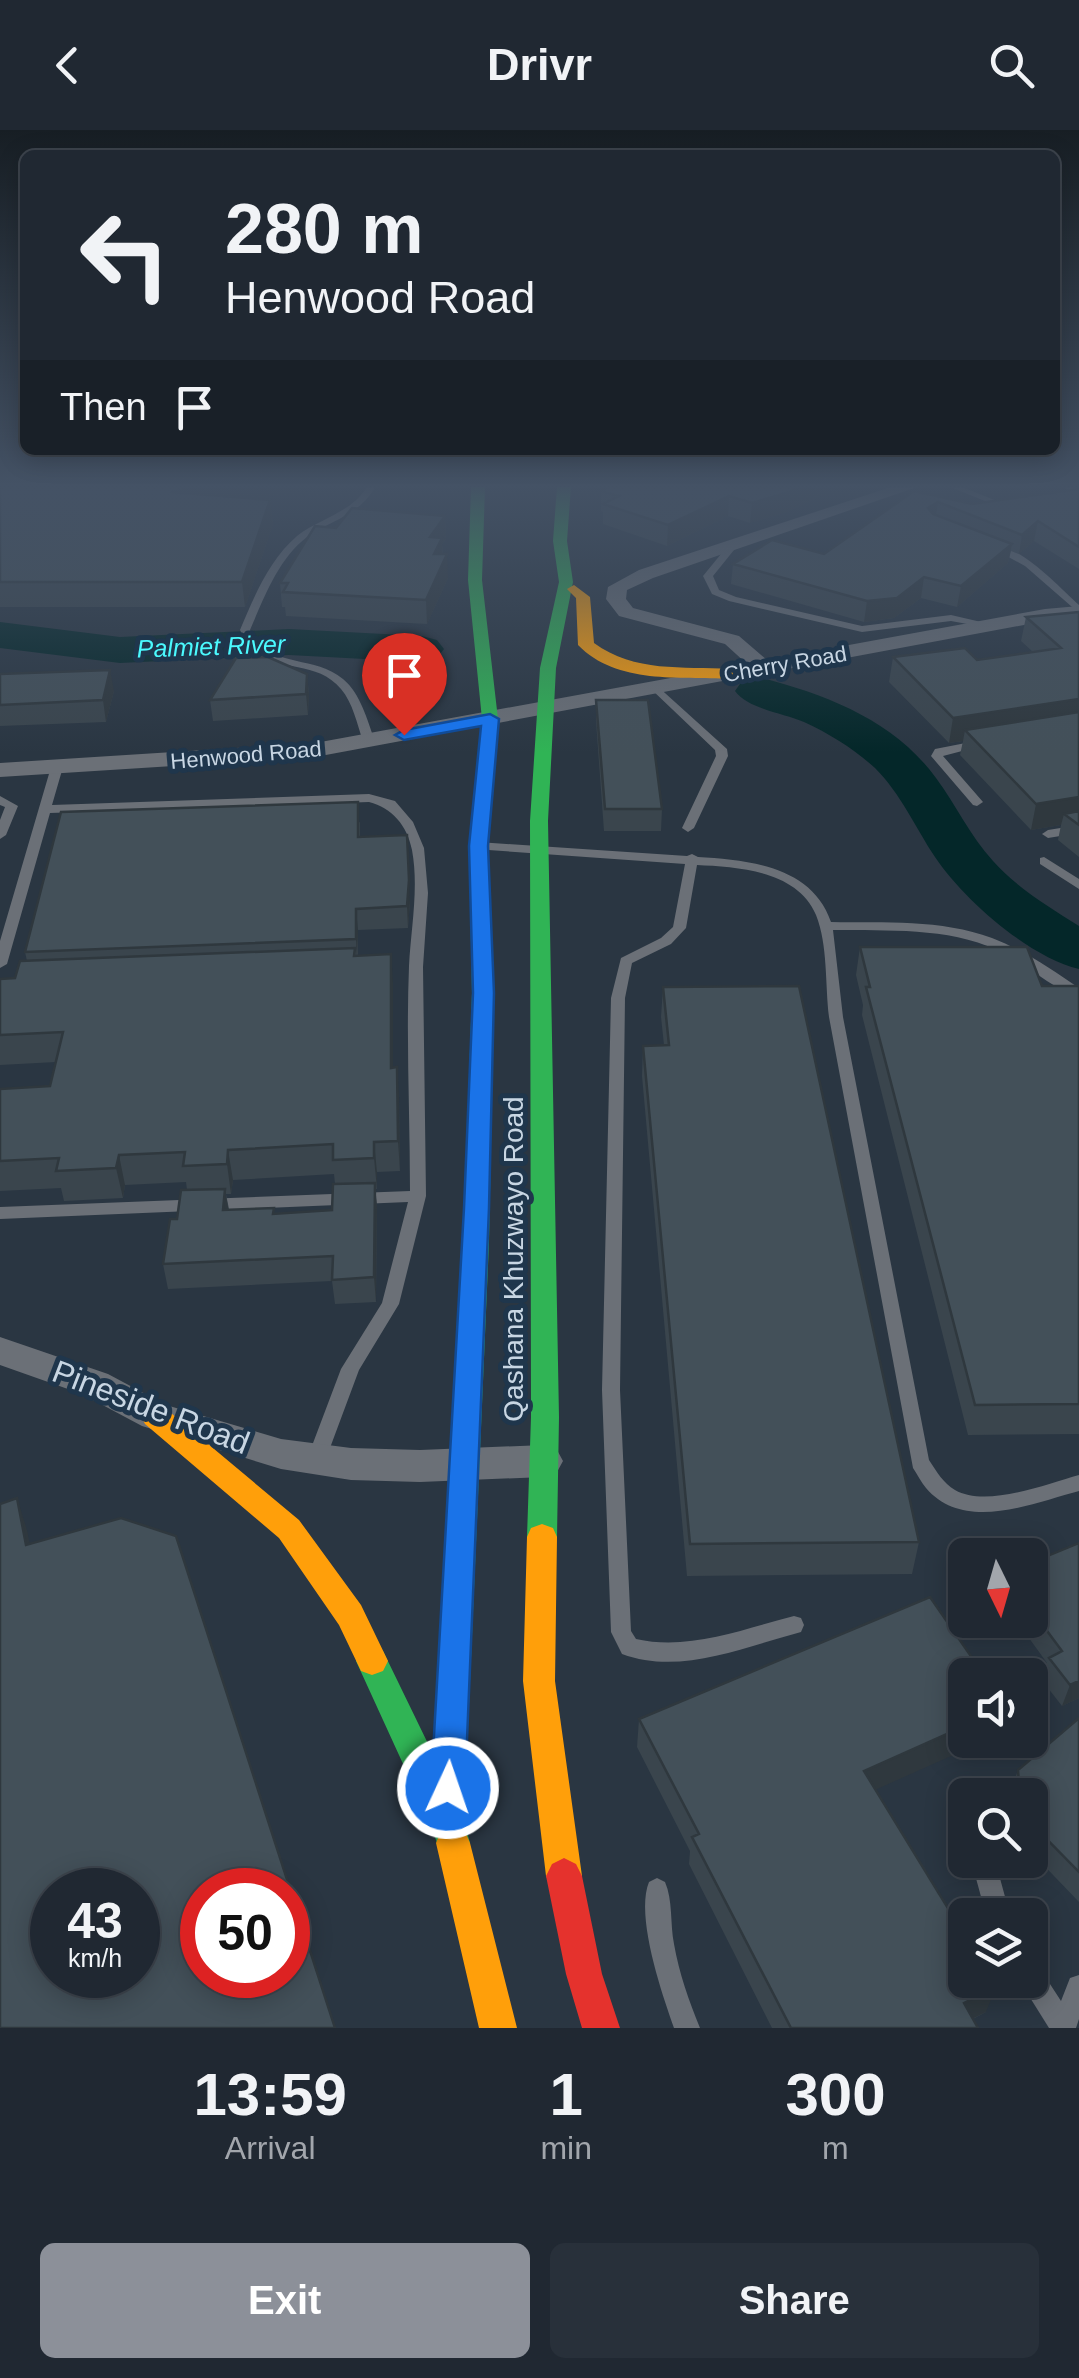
<!DOCTYPE html>
<html lang="en">
<head>
<meta charset="utf-8">
<style>
  body { margin:0; font-family:Arial,sans-serif; background:#28303a; color:#f1f3f6; height:100vh; display:flex; flex-direction:column; font-size:38px; white-space:nowrap }
  * { box-sizing:border-box; margin:0 }
  p { font-size:32px; color:#a2a6ac }
  .icon { flex:none; width:55px; height:55px; fill:none; stroke:currentColor; stroke-width:2; stroke-linecap:round; stroke-linejoin:round }
  .map { position:relative; height:1898px; overflow:hidden }
  .details { display:flex; flex-direction:column; background:#202832; flex:1 }
  .details>* { flex:none }
  .banner { position:absolute; left:20px; top:20px; width:1040px; height:305px; border-radius:15px; box-shadow:0 5px 25px #0003,0 0 0 2px #3d444d; background:#202832; color:#f1f3f6; overflow:hidden }
  .needle { width:65px; rotate:175deg }
  .tools { position:absolute; left:948px; top:1408px; display:grid; gap:20px }
  .tools a { display:grid; place-items:center; width:100px; height:100px; border-radius:15px; background:#202832; box-shadow:0 5px 25px #0003,0 0 0 2px #3d444d; font-size:50px }
  .speed { position:absolute; left:30px; top:1738px; display:flex; gap:20px; font-size:50px; font-weight:700; text-align:center }
  .speed>* { display:grid; place-content:center; width:130px; height:130px; border-radius:50%; background:#202832; box-shadow:0 5px 25px #0003,0 0 0 2px #3d444d; line-height:1 }
  .speed small { font-size:25px; font-weight:400 }
  .speed .limit { border:15px solid #d22; background:#fff; color:#111 }
  .pin { position:absolute; display:grid; place-items:center; width:85px; height:85px; color:#fff; margin:-102px -42px; border-radius:50% 50% 50% 0; rotate:-45deg; box-shadow:0 0 10px #0007 }
  .pin .icon { rotate:45deg }
  .me { position:absolute; width:110px; margin:-55px; rotate:3deg; stroke-linejoin:round; filter:drop-shadow(0 0 8px #0008) }
  .turn { display:flex; align-items:center; gap:35px; height:210px; padding:0 40px; font-size:45px }
  .turn .icon { width:130px; height:130px; stroke-width:2.5 }
  .turn b { display:block; font-size:70px; line-height:85px }
  .then { display:flex; align-items:center; height:95px; padding:0 40px; background:#0003; gap:20px; font-size:38px }
  .eta { display:flex; justify-content:space-evenly; align-items:center; height:170px; text-align:center }
  .eta b { font-size:60px; font-weight:800; line-height:70px }
  .button { display:flex; gap:20px; margin-top:auto; padding:20px 40px }
  .button a { flex:1; height:115px; border-radius:15px; background:#8c9099; color:#fff; font-size:40px; font-weight:800; line-height:115px; text-align:center }
  .button a+a { background:#28303a; color:#f1f3f6 }
  header { display:flex; justify-content:space-between; align-items:center; height:130px; padding:0 40px; background:#202832; font-size:45px; font-weight:800 }
  .map>svg:first-child { display:block }
  .lines { fill:none; stroke-linecap:round; stroke-linejoin:round }
  .river { fill:#042729; fill-rule:evenodd }
  .lane { fill:#6b7077; fill-rule:evenodd }
  .street { fill:#6b7077; fill-rule:evenodd }
  .fast { fill:#30b455; fill-rule:evenodd }
  .slow { fill:#ff9f0a; fill-rule:evenodd }
  .jam { fill:#e5322d; fill-rule:evenodd }
  .wall { fill:#3a454d; fill-rule:evenodd }
  .shaded-wall { fill:#2f383e }
  .building { fill:#435059; stroke:#2f383e; stroke-width:2.5; fill-rule:evenodd }
  .route { fill:#1a73e8; stroke:#114b97; stroke-width:2.5 }
  .labels { text-anchor:middle; dominant-baseline:central; stroke-width:10; stroke-linejoin:round; paint-order:stroke }
  .far-street-label { font-size:22px; fill:#c8d6e3; stroke:#1f364c }
  .far-water-label { font-size:25px; font-style:italic; fill:#4bf9fe; stroke:#1f364c }
  .street-label { font-size:28px; fill:#c8d6e3; stroke:#1f364c }
  .near-street-label { font-size:32px; fill:#c8d6e3; stroke:#1f364c }
</style>
</head>
<body>
<header><svg class="icon" aria-label="back" viewBox="0 0 24 24"><path d="M15 5l-7 7 7 7"/></svg>Drivr<svg class="icon" aria-label="search" viewBox="0 0 24 24"><circle cx="10" cy="10" r="6"/><path d="M15 15l6 6"/></svg></header>
<div class="map">
<svg width="1079" height="1898" viewBox="0 0 1079 1898">
  <rect width="100%" height="100%" fill="#2a3642"/>
  <g class="lines">
    <path class="river" d="M0 492 120 507 289 499 422 506 437 510 444 519 437 528 422 532 289 525 120 533 0 518Z
      M758 547C825 564 894 590 936 648 956 675 970 706 993 731 1017 758 1049 777 1079 796V839C1029 827 964 770 935 727 915 697 901 664 875 638 854 619 830 604 804 592 783 583 748 579 735 561L742 551Z"/>
    <path class="lane" d="M367 357H375C360 385 331 390 307 407 278 429 264 468 250 500 270 540 313 524 343 549 361 564 367 590 375 611L369 614 363 611C357 594 353 573 341 559 312 524 264 550 240 500 254 467 269 430 297 406 320 388 351 383 367 357Z
      M950 357H962L1012 377 1005 379Z
      M1063 357H1073L1079 360V367Z
      M733 412 738 415 713 446 719 460 736 467 862 496 951 485 994 495 989 498 951 491 862 502 729 471 712 464 703 446 730 413Z
      M992 414C1023 417 1056 454 1079 475V483L1025 436 992 418Z
      M655 554 727 619 728 626 694 698 688 702 682 698 716 626 715 620 651 559V555Z
      M981 610 987 613 985 615 943 626 983 672 977 676 973 675 931 626 935 619Z
      M57 633 63 637 52 675 369 664 395 671 413 692 424 718 428 763 423 837 426 1066 399 1174 359 1240 324 1334 317 1337 310 1334 307 1329 341 1239 382 1173 408 1072 0 1089V1077L410 1061C410 986 406 911 409 836 411 798 419 758 412 720 407 695 392 678 369 672L50 683 7 834 0 838V811L51 637Z
      M0 666 18 676 6 705 0 709V690L5 677 0 675Z
      M1079 695V703L1048 708 1042 704 1048 700Z
      M478 712 687 726 692 724 698 727C748 730 812 736 831 792 884 793 941 789 992 808 1023 820 1051 839 1079 858V868C1050 857 1026 834 997 820 947 797 888 801 833 800L843 887 929 1330C937 1342 943 1353 955 1360 986 1378 1047 1354 1079 1345V1361C1033 1373 964 1403 926 1358 921 1352 917 1344 913 1338L829 887C825 854 828 815 816 785 797 740 737 737 697 735L686 798 671 814 632 833 625 868 620 1260 631 1501 636 1509C689 1521 743 1499 794 1486L801 1488 804 1495 801 1502 794 1504C739 1519 678 1545 622 1524L611 1502 602 1260 611 868 621 828 661 808 673 797 685 734 474 719V713Z
      M1044 727 1079 749V759L1040 734V728Z
      M971 1730H995L1010 1785H986Z
      M657 1748 665 1752C673 1770 670 1794 674 1814 679 1843 689 1871 700 1898H674C662 1864 635 1786 649 1752Z
      M1030 1834 1039 1837 1061 1871 1070 1848 1079 1845V1889L1076 1898H1049L1019 1850H1030Z"/>
    <path class="street" d="M891 357H917L653 448 627 460 626 469 633 478 739 506 767 530 1045 479 1079 476V488L1045 491 315 627 0 647V633L315 613 747 534 725 514 619 486 606 469 608 457 639 440Z
      M0 1207 108 1244 166 1275 281 1309 351 1318 420 1320 544 1315 557 1320 563 1331 557 1342 544 1347 420 1352 351 1350 281 1339 142 1296 82 1264 0 1235Z"/>
    <path class="fast" d="M471 357H485L482 450 498 589 487 716 494 863 489 1113 464 1690 470 1713 465 1725 453 1730 441 1725 431 1695 356 1531 361 1521 372 1517 383 1521 434 1626 463 1113 472 863 469 716 482 589 468 450Z
      M557 357H571L567 411 573 452 556 538 548 691 559 1287 557 1407 553 1416 542 1420 531 1416 527 1407 531 1287 530 691 540 538 559 452 553 411Z"/>
    <path class="slow" d="M574 455 590 467 594 513C635 543 682 536 730 539L738 544 730 549C680 546 617 555 578 515L576 468 567 459Z
      M155 1275 165 1278 299 1390 361 1475 388 1531 383 1541 372 1545 361 1541 339 1495 279 1408 145 1294 141 1286 145 1278Z
      M542 1394 553 1398 557 1407 555 1551 582 1746 576 1758 564 1764 552 1758 546 1746 523 1551 527 1407 531 1398Z
      M453 1696 465 1701 470 1713 517 1898H479L436 1713 441 1701Z"/>
    <path class="jam" d="M564 1728 576 1734 582 1746 602 1844 620 1898H582L566 1844 546 1746 552 1734Z"/>
  </g>
  <path class="wall" d="M0 357H312L253 369 270 370 273 394 245 477H0Z
    M609 357H839L787 382 750 393 728 386 667 416 603 394V382L601 381V361Z
    M1079 359V439L1034 411 1019 424 1011 421 1008 433 957 477 921 468 894 488 864 492 731 454 733 434 824 424 914 361 972 374Z
    M445 386 446 409 442 414 443 424 448 448 427 494 286 486 285 477H282L280 453 336 398Z
    M1079 482V727L1058 710 1061 695 1031 700 960 625 963 611 949 613 889 552 893 527 977 530 1033 522 1021 511 1026 487Z
    M0 544 114 561 106 592 0 596Z
    M307 544 309 564 308 585 213 591 210 570Z
    M596 570 662 679 661 701H604L596 591Z
    M360 692V707L410 772 408 798 358 800V826L393 853V938L399 967 400 1041 377 1042V1059H375L377 1077 376 1172 335 1174 332 1151 168 1159 163 1134 187 1060 186 1052 125 1055 123 1068 64 1071 61 1058 0 1061V959L50 956 56 932 0 935V849L15 848 27 831 25 822ZM334 1044 335 1054 332 1080 274 1083 229 1079 226 1064H231L233 1050Z
    M860 817 1042 856H1079V1304L968 1305 862 885 863 875 856 845Z
    M663 857 919 1412 912 1444 687 1446 642 946 643 916 664 915 661 887Z
    M1030 1433 1079 1568 1062 1576 1041 1549 1047 1533 1016 1490H1030Z
    M1079 1588V1772L1030 1721V1665H1011V1660L1018 1640Z
    M639 1589 876 1660 986 1882 973 1889 978 1898H772L689 1734 690 1721 637 1617Z"/>
  <path class="shaded-wall" d="M197 357H312L174 385 171 362Z
    M800 357H839L787 382 750 393 752 373Z
    M729 366 728 386 667 416 668 395Z
    M270 370 273 394 245 477 242 452Z
    M938 372 935 391 928 378Z
    M445 386 446 409 442 414 443 431 435 447 430 407Z
    M1038 391 1034 411 1019 424 1022 405Z
    M1012 414 1008 433 957 477 961 456Z
    M447 424 448 448 427 494 426 470Z
    M924 447 921 468 894 488 864 492 867 471Z
    M110 540 114 561 106 592 103 570Z
    M307 544 309 564 308 585 306 564Z
    M1079 569V594L965 600 963 611 949 613 953 588Z
    M1079 667V693L1064 684 1061 695 1031 700 1036 674Z
    M407 705 410 772 408 798 407 776Z
    M356 779 358 800 357 831 356 809Z
    M391 824 393 853V967L391 938Z
    M397 937 399 967 400 1041 398 1011Z
    M374 1012 377 1042V1059L374 1028Z
    M228 1020 233 1050 231 1064 227 1034Z
    M119 1025 125 1055 123 1068 116 1038Z
    M375 1053 377 1077 376 1172 374 1147Z
    M225 1059 229 1083 223 1080Z
    M17 1368 27 1400 36 1446 26 1415Z
    M1079 1551V1568L1062 1576 1070 1555Z
    M965 1596V1610H987L857 1668 864 1641Z
    M996 1857 986 1882 954 1898 964 1873Z"/>
  <path class="building" d="M0 357H197L171 362 270 370 242 452H0Z
    M609 357H800L789 362 752 373 729 366 668 395 603 374 619 366 601 361Z
    M1079 359V417L1038 391 1022 405 938 372 928 378 933 384 1012 414 961 456 924 447 897 468 867 471 733 434 772 410 824 424 914 361 972 374Z
    M352 378 445 386 430 407 442 408 434 424H447L426 470 283 462 288 453H280L315 396 336 398Z
    M1079 482V569L953 588 893 527 965 518 977 530 1061 518 1026 487Z
    M268 527 307 544 306 564 210 570 236 528Z
    M110 540 103 570 0 575V544Z
    M596 570H648L662 679H605Z
    M1079 582V667L1036 674 965 600Z
    M358 672V707L407 705 409 750 407 776 356 779V809L25 822 61 682Z
    M1079 681V695L1064 684Z
    M860 817H1027L1042 856H1079V1274L975 1275 866 857H870Z
    M355 818 354 826 391 824V938L397 937 398 1011 374 1012V1028L333 1030V1014L228 1020 227 1034 183 1036 185 1022 119 1025 116 1038 56 1041 59 1028 0 1031V959L50 956 63 902 0 905V849L15 848 20 831Z
    M799 856 919 1412 690 1414 643 916 669 915 663 857Z
    M375 1053 374 1147 332 1150 333 1126 163 1134 170 1089H177L181 1060 225 1059 223 1080 274 1078 273 1084 332 1080 333 1054Z
    M17 1368 26 1415 121 1388 176 1406 335 1898H0V1374ZM52 1760H138V1845H52ZM202 1760H288V1845H202Z
    M1079 1413V1551L1070 1555 1049 1528 1062 1521 1030 1478V1433Z
    M930 1467 984 1545H965V1596L864 1641 965 1806V1850H992L996 1857 964 1873 978 1898H791L692 1707 699 1704 639 1589Z
    M1079 1588V1742L1030 1692V1665H1020L1018 1640Z"/>
  <linearGradient id="sky" x2="0" y2="1"><stop stop-color="#171e24"/><stop offset="0.57" stop-color="#445265"/><stop offset="1" stop-color="#445265" stop-opacity="0"/></linearGradient>
  <rect width="1079" height="623" fill="url(#sky)"/>
  <path class="route" d="M490 584 499 589 488 716 494 863 489 1078 465 1658 460 1669 448 1674 436 1669 431 1658 464 1078 473 863 469 716 481 596 404 610 395 605 404 600Z"/>
  <g class="labels">
    <g class="far-street-label">
      <text transform="translate(785 534) rotate(-10)">Cherry Road</text>
      <text transform="translate(246 625) rotate(-5)">Henwood Road</text>
    </g>
    <g class="far-water-label">
      <text transform="translate(211 516) rotate(-2)">Palmiet River</text>
    </g>
    <g class="street-label">
      <text transform="translate(513 1129) rotate(-90)">Qashana Khuzwayo Road</text>
    </g>
    <g class="near-street-label">
      <text transform="translate(151 1277) rotate(21)">Pineside Road</text>
    </g>
  </g>
</svg>
<div class="tools">
<a><svg class="needle" viewBox="-14 -14 28 28"><path d="M0-13l5 13h-10z" fill="#e53935"/><path d="M0 13l5-13h-10z" fill="#a2a6ac"/></svg></a>
<a><svg class="icon" aria-label="sound" viewBox="0 0 24 24"><path d="M4 9h4l5-4v14l-5-4H4zM17 9q2 3 0 6"/></svg></a>
<a><svg class="icon" aria-label="search" viewBox="0 0 24 24"><circle cx="10" cy="10" r="6"/><path d="M15 15l6 6"/></svg></a>
<a><svg class="icon" aria-label="layers" viewBox="0 0 24 24"><path d="M12 4l9 5-9 5-9-5zM3 14l9 5 9-5"/></svg></a>
</div>
<div class="speed"><div>43<small>km/h</small></div><div class="limit">50</div></div>
<div class="pin" style="left:404px;top:605px;background:#d93025"><svg class="icon" aria-label="arrive" viewBox="0 0 24 24"><path d="M6 21V4h12l-3 4 3 4H6"/></svg></div>
<svg class="me" style="left:448px;top:1658px" viewBox="-20 -20 40 40"><circle r="17" fill="#1a73e8" stroke="#fff" stroke-width="3"/><path d="M0-11L8 9 0 5-8 9z" fill="#fff"/></svg>
<div class="banner">
<div class="turn"><svg class="icon" aria-label="left" viewBox="0 0 24 24"><path d="M17 20v-9H6M10 6l-5 5 5 5"/></svg><div><b>280 m</b>Henwood Road</div></div>
<div class="then">Then<svg class="icon" aria-label="arrive" viewBox="0 0 24 24"><path d="M6 21V4h12l-3 4 3 4H6"/></svg></div>
</div>
</div>
<section class="details">
<div class="eta">
<div><b>13:59</b><p>Arrival</p></div>
<div><b>1</b><p>min</p></div>
<div><b>300</b><p>m</p></div>
</div>
<div class="button"><a>Exit</a><a>Share</a></div>
</section>
</body>
</html>
